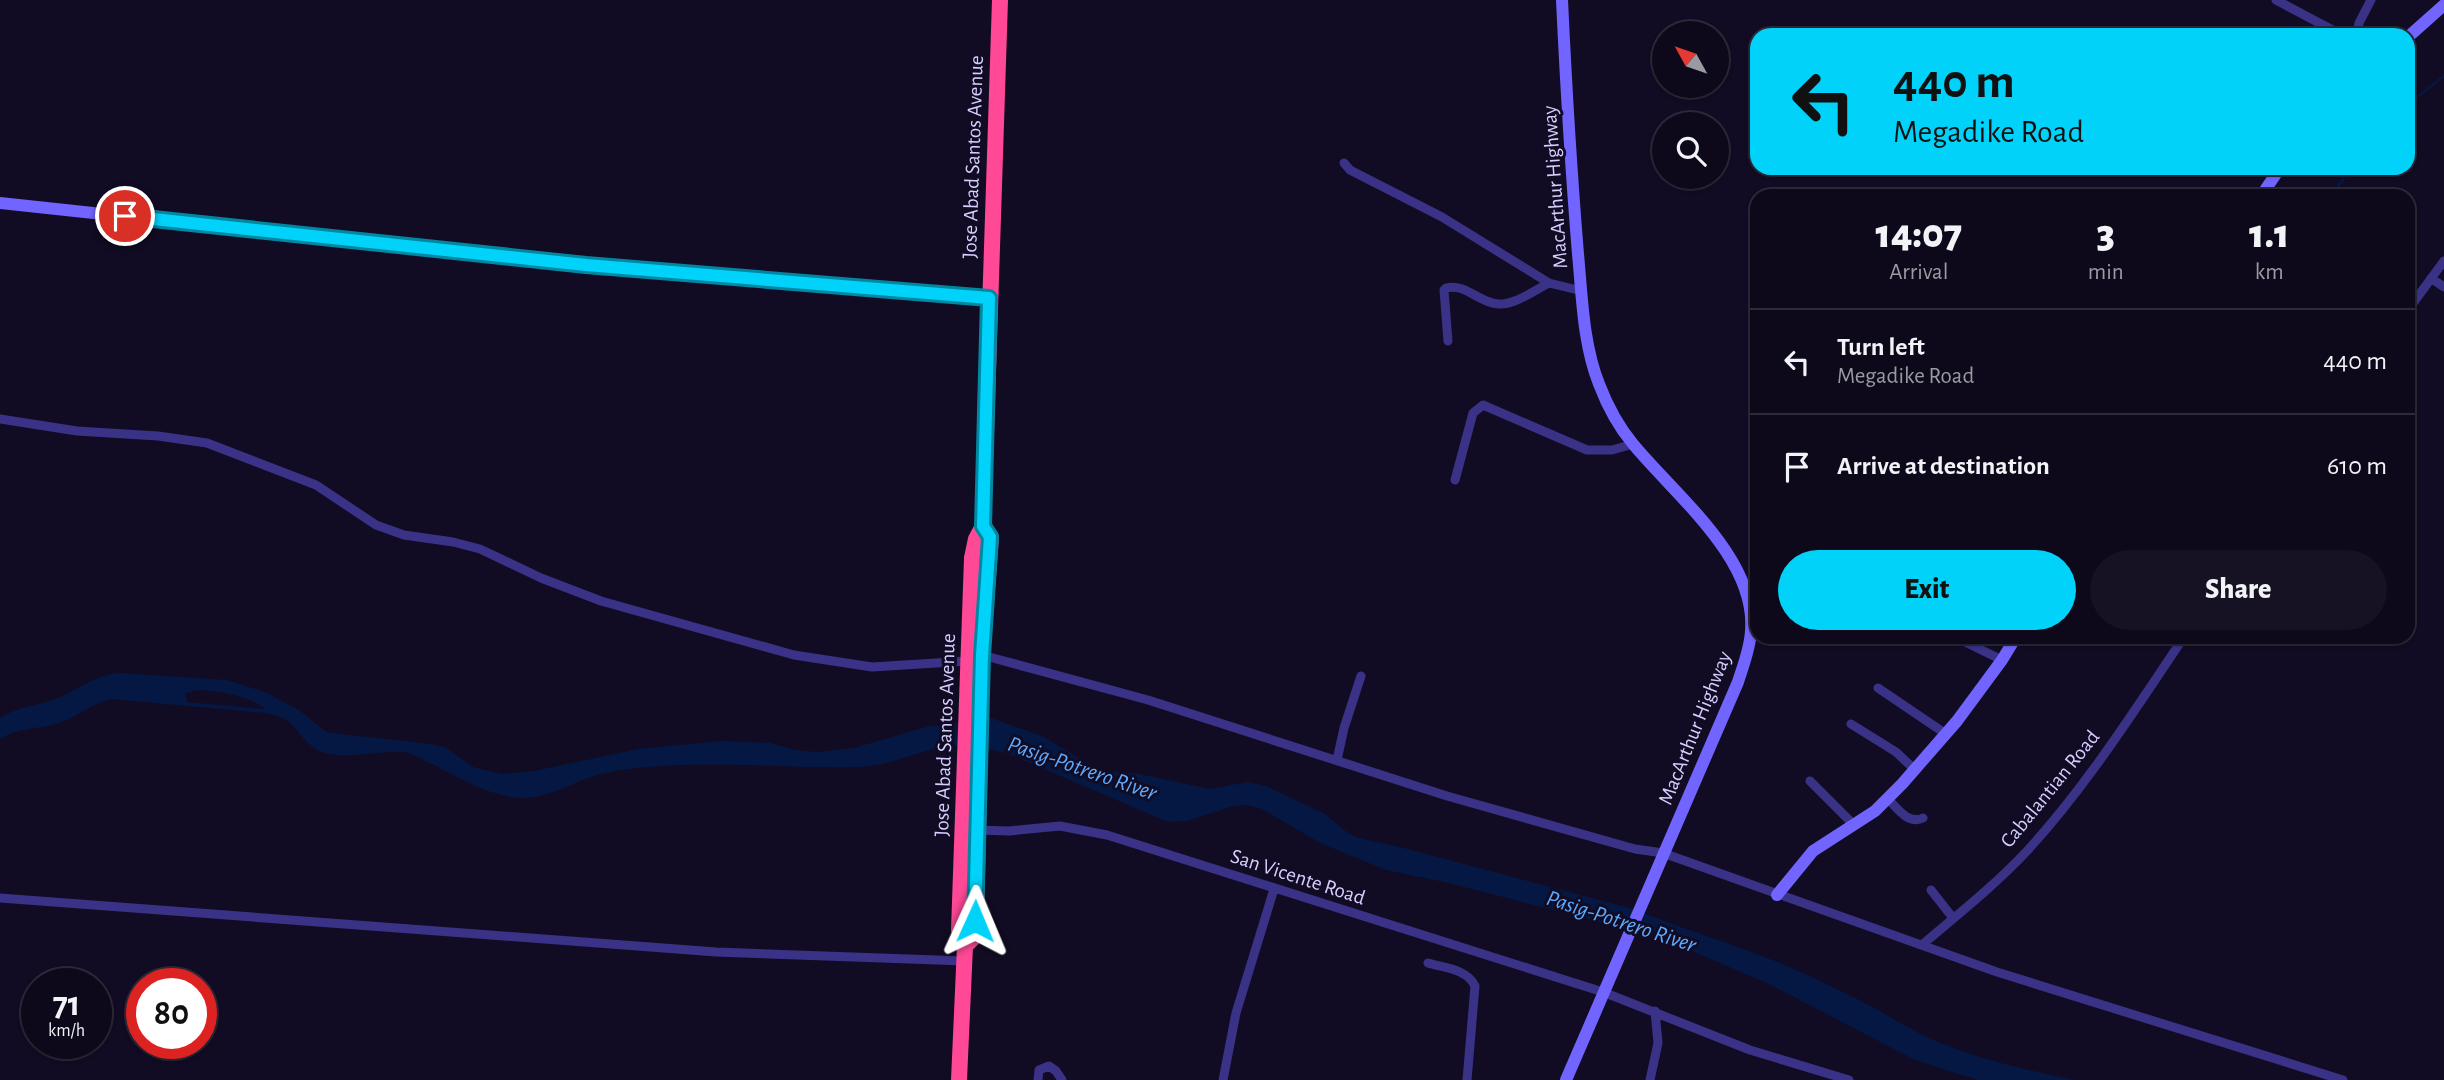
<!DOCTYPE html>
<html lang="en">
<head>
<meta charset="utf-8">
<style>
  body { margin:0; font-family:"Alegreya Sans",sans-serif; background:#161223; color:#f1f3f6; height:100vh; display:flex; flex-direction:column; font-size:26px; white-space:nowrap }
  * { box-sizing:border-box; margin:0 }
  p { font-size:23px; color:#9a9aa2 }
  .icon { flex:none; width:38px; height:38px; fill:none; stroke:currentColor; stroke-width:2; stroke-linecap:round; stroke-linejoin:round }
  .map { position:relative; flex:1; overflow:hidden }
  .sheet { position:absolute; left:1750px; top:189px; width:665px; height:455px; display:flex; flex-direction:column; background:#0d091a; border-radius:21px; box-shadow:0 2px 5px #0004,0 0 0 2px #2d2a39 }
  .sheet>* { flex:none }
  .banner { position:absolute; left:1750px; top:28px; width:665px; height:147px; border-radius:21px; box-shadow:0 2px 5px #0004,0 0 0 2px #2d2a39; background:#00d2f9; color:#111; overflow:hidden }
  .needle { width:46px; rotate:310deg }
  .tools { position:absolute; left:1652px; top:21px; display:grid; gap:14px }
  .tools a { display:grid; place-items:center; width:77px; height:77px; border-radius:50%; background:#0d091a; box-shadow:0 2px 5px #0004,0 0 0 2px #2d2a39; font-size:35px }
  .speed { position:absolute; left:21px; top:968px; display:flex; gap:14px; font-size:35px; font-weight:700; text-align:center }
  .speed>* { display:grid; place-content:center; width:91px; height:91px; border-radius:50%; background:#0d091a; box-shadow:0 2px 5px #0004,0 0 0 2px #2d2a39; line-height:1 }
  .speed small { font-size:18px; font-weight:400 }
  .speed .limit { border:10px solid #d22; background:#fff; color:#111 }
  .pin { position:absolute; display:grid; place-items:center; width:60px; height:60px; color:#fff; margin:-30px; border:4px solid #fff; border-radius:50%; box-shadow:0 2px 7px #0007 }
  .me { position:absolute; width:77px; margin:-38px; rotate:1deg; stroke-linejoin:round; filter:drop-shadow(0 0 5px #0008) }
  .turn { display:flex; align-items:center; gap:24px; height:147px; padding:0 28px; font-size:32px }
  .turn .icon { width:91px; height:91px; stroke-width:2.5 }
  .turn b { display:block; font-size:49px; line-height:60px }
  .eta { display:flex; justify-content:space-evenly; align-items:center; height:119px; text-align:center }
  .eta b { font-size:42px; font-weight:800; line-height:49px }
  .cta { display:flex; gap:14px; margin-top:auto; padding:14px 28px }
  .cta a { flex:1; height:80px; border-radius:42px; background:#00d2f9; color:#111; font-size:28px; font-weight:800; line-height:80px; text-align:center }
  .cta a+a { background:#161223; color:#f1f3f6 }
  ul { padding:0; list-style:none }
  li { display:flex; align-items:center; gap:21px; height:105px; padding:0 28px; border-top:2px solid #2d2a39 }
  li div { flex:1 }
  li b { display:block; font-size:26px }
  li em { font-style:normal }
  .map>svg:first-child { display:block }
  .water { fill:#051843; fill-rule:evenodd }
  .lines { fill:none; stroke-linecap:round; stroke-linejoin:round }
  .stream { stroke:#051843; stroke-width:2.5 }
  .street { stroke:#3a3287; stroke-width:9 }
  .secondary { stroke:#7265ff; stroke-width:12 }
  .highway { stroke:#ff4996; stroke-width:16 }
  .route-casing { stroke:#0088a2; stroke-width:18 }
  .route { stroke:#00d2f9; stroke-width:12 }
  .labels { text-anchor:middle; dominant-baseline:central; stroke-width:6; stroke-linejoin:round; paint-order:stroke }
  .street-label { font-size:21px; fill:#d6ceff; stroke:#110c23 }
  .water-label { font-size:23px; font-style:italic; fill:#5caaff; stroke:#110c23 }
</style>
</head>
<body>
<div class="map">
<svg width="2444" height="1080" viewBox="0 0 2444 1080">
  <rect width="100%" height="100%" fill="#110c23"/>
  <path class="water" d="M120 673 227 680 265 692 299 710 325 731 332 733 431 744 445 747 473 767 502 774 534 771 638 749 721 741 771 743 794 750 818 752 854 748 926 727 991 718 1042 736 1101 771 1135 773 1210 789 1247 782 1266 786 1325 814 1348 833 1359 838 1404 848 1633 909C1690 932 1748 948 1803 973 1822 982 1842 991 1861 1001 1885 1013 1907 1028 1931 1039 1977 1059 2026 1070 2075 1080H1979L1955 1073 1913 1059 1769 984 1680 946 1596 921 1449 883 1386 870 1320 843 1260 808 1245 805 1230 807 1187 821 1168 822 1009 754C988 749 961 742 940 747 913 754 887 766 858 767 782 769 705 759 629 769 615 771 601 773 588 778 566 786 547 798 523 798 490 797 462 779 434 765 425 761 414 754 405 752 382 750 341 761 320 751 295 739 300 718 265 713L111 699C93 703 81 714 65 721 44 730 20 726 0 739V718C18 706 38 706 58 698 79 689 97 674 120 673ZM196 690C214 690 252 696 265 709L187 702 185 694Z"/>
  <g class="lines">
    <path class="stream" d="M2408 104 2444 76
      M2331 196 2351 168"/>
    <path class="street" d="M2276 0 2342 35
      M2357 35 2359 23 2371 0
      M1344 163 1350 170 1442 217 1549 283 1582 291
      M2431 278 2444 287
      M2408 310 2444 261
      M1448 341 1444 290 1446 288C1466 283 1479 303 1498 304 1515 305 1535 290 1549 283
      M0 419 77 431 158 436 207 443 316 485 376 525 404 535 453 542 480 549 541 578 601 601 794 655 872 667 968 661
      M1455 480 1473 413 1483 405 1587 450H1612L1633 444
      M1955 637 2002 660
      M982 655 1148 700 1447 796 1635 849 1663 853 1997 972 2343 1080
      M1878 688 1946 734
      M1851 724 1896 752 1914 769
      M1337 760 1344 728 1361 676
      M1810 781 1854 825
      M1888 799C1897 808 1908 825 1923 818
      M977 830 1009 831 1060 826 1107 835 1603 992 1750 1050 1849 1080
      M1931 890 1953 918
      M0 898 716 952 965 961
      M1922 945C1957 915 1994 886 2026 852 2086 787 2134 711 2184 637
      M1428 963C1444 968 1467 969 1475 986L1467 1080
      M1038 1080 1039 1070 1049 1066 1056 1071 1062 1080
      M1223 1080 1236 1013 1274 889
      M1650 1080 1658 1043 1655 1011"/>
    <path class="secondary" d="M1562 0C1566 85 1571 169 1578 254 1582 296 1583 344 1599 384 1607 405 1618 426 1633 444 1675 495 1757 559 1751 631 1750 649 1743 666 1738 682L1566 1080
      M2408 37 2444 5
      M2261 196 2280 168
      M0 203 586 266 989 298
      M1777 895 1813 851 1875 811 1902 784 1957 721 2002 660 2016 637"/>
    <path class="highway" d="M965 946 975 936 976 921 982 655 991 537 983 526
      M959 1080 965 946 959 930 972 558 976 539 983 526 1000 0"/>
  </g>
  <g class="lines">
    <defs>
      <path id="route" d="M125 216 586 265 989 298 983 526 990 537 982 655 975 921"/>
    </defs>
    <use href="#route" class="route-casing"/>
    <use href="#route" class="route"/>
  </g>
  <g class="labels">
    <g class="street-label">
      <text transform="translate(973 157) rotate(-88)">Jose Abad Santos Avenue</text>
      <text transform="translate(1555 187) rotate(-94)">MacArthur Highway</text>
      <text transform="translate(1695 728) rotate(-68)">MacArthur Highway</text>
      <text transform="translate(945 735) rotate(-88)">Jose Abad Santos Avenue</text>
      <text transform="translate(2050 789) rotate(-51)">Cabalantian Road</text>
      <text transform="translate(1298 877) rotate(18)">San Vicente Road</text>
    </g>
    <g class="water-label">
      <text transform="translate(1082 769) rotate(19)">Pasig-Potrero River</text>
      <text transform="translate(1621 922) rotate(18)">Pasig-Potrero River</text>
    </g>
  </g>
</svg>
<div class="tools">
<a><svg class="needle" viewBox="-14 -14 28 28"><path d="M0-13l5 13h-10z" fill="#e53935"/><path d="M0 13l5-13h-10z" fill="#9a9aa2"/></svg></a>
<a><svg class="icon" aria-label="search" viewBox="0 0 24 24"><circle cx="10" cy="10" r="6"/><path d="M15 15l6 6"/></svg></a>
</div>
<div class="speed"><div>71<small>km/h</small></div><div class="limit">80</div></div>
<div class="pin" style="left:125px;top:216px;background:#d93025"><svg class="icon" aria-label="arrive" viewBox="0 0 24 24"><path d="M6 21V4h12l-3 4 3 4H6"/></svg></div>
<svg class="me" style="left:975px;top:921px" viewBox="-20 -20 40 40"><path d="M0-17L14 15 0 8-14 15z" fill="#00d2f9" stroke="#fff" stroke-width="4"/></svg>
<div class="banner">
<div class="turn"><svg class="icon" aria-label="left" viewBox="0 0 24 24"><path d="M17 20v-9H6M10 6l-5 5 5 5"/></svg><div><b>440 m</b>Megadike Road</div></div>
</div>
<section class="sheet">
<div class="eta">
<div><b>14:07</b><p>Arrival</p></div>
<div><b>3</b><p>min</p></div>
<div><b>1.1</b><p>km</p></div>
</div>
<ul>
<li><svg class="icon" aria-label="left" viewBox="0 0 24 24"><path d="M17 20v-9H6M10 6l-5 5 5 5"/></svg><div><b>Turn left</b><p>Megadike Road</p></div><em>440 m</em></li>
<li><svg class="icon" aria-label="arrive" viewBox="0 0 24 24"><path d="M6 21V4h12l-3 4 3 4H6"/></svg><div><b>Arrive at destination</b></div><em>610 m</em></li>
</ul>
<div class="cta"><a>Exit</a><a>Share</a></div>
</section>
</div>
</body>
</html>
